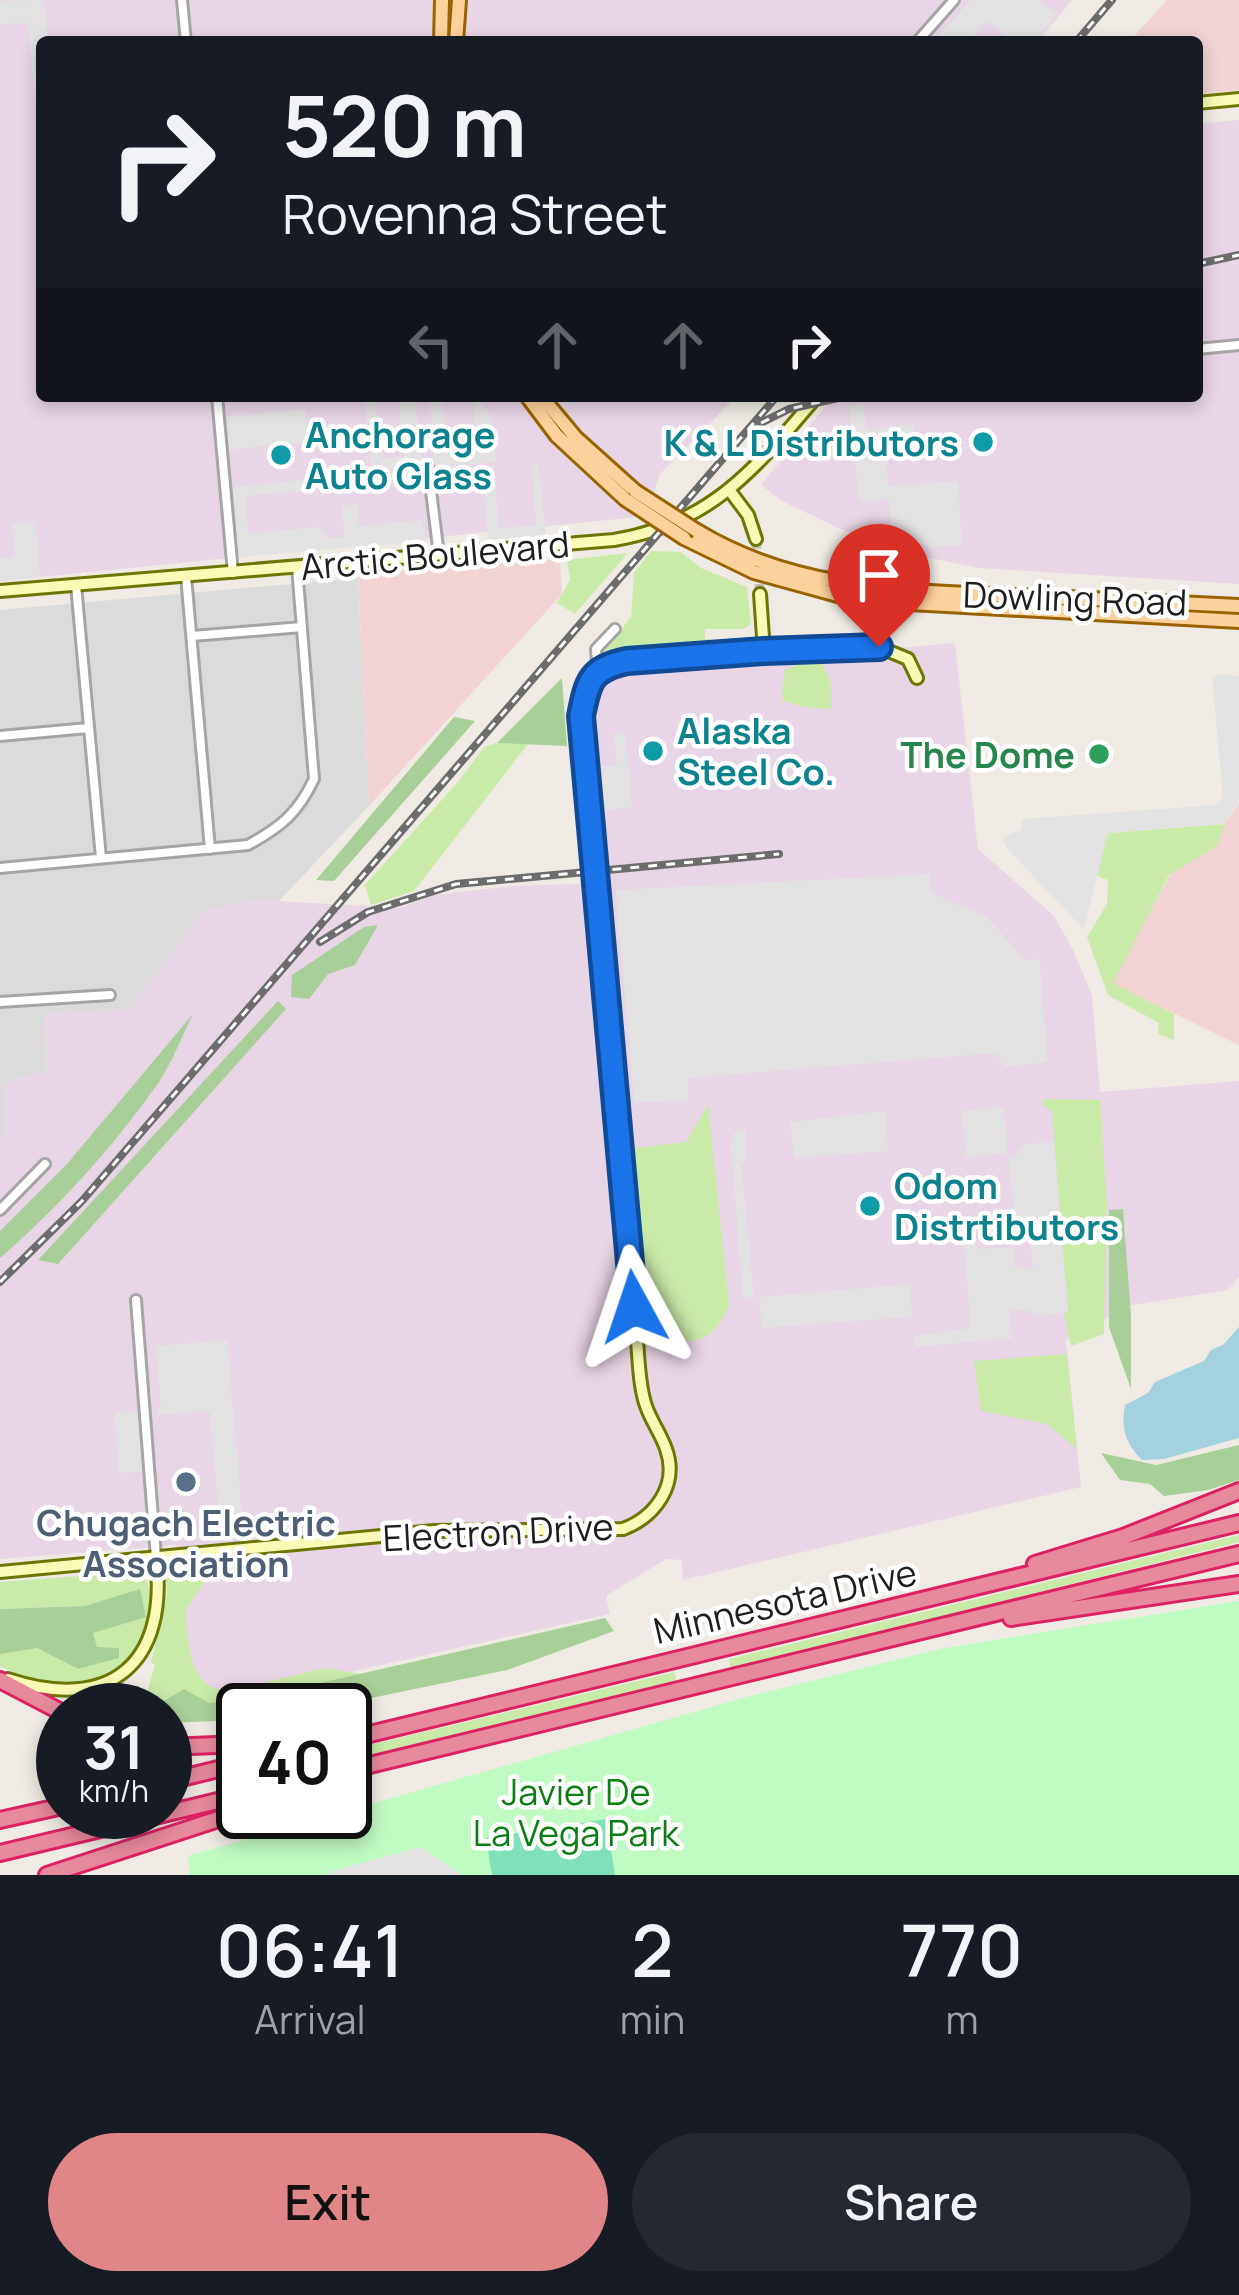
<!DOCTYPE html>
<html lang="en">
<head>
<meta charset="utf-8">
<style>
  body { margin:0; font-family:Manrope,sans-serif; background:#242831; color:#f1f3f6; height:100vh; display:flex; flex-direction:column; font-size:45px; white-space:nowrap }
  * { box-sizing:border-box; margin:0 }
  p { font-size:39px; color:#9ea1a6 }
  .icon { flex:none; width:66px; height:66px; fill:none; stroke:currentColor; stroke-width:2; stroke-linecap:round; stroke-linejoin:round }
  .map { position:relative; height:1875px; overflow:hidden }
  .drawer { display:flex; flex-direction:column; background:#171b24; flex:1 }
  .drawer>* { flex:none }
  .top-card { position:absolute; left:36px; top:36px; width:1167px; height:366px; border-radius:12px; box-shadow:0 6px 18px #0003; background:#171b24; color:#f1f3f6; overflow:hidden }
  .speed { position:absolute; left:36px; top:1683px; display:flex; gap:24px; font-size:60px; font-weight:700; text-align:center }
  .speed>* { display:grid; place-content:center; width:156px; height:156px; border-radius:50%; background:#171b24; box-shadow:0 6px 18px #0003; line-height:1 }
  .speed small { font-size:30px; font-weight:400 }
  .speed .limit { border:6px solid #111; border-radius:18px; background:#fff; color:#111 }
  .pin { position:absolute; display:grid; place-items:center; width:102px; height:102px; color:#fff; margin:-123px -51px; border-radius:50% 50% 50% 0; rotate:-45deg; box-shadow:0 0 12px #0007 }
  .pin .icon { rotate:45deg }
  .me { position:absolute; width:132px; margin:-66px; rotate:355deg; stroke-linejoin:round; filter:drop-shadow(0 0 9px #0008) }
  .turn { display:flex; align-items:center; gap:42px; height:252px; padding:0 48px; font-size:54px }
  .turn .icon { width:156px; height:156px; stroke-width:2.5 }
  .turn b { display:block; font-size:84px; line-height:102px }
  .lanes { display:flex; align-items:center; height:114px; padding:0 48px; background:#0003; justify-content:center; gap:60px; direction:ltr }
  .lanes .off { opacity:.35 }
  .eta { display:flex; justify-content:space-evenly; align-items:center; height:204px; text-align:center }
  .eta b { font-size:72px; font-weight:600; line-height:84px }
  .button { display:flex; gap:24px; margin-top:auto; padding:24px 48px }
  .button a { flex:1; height:138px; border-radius:72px; background:#e08689; color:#111; font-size:48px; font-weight:600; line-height:138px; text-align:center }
  .button a+a { background:#242831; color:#f1f3f6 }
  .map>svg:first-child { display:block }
  .residential { fill:#dcdbdb }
  .commercial { fill:#f0d3d2 }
  .industrial { fill:#e8d5e5 }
  .grass { fill:#caeaa8 }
  .forest { fill:#a9cf98 }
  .park { fill:#c0fac3 }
  .pitch { fill:#80e0b9 }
  .parking { fill:#e2e2e2 }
  .water { fill:#a3d1de }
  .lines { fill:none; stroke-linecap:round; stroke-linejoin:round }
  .secondary-tunnel { stroke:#c5c2bc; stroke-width:10; stroke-dasharray:10 5; stroke-linecap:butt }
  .street-casing { stroke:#a5a5a5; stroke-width:14 }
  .secondary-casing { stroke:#6c7703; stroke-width:16 }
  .primary-casing { stroke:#986300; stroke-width:18 }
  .highway-casing { stroke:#dc2164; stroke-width:20 }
  .street { stroke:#fff; stroke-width:8 }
  .secondary { stroke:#f8fab6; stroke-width:10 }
  .primary { stroke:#fdd19b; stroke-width:12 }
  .highway { stroke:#e88a9d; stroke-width:14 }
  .rail-casing { stroke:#6c6c6c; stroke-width:8 }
  .rail { stroke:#fff; stroke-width:3; stroke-dasharray:9; stroke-linecap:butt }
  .primary-bridge-casing { stroke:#986300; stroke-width:18; stroke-linecap:butt }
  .primary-bridge { stroke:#fdd19b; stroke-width:12 }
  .route-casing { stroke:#114b97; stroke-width:30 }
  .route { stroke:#1a73e8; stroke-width:21 }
  .culture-dot { fill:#0f9aa8; stroke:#fff; stroke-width:4.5 }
  .leisure-dot { fill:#2e9e5b; stroke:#fff; stroke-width:4.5 }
  .service-dot { fill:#5c6f8a; stroke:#fff; stroke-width:4.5 }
  .labels { text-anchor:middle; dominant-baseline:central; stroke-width:9; stroke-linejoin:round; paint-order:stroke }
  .culture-label { font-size:36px; font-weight:bold; fill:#0d838f; stroke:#fff; text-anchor:start }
  .street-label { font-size:36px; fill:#1e1e1e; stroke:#fff }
  .leisure-label { font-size:36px; font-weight:bold; fill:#27864d; stroke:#fff; text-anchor:end }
  .service-label { font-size:36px; font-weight:bold; fill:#4e5e75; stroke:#fff }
  .park-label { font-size:36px; fill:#0a7e12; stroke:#fff }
</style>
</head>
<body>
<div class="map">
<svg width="1239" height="1875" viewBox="0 0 1239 1875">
  <rect width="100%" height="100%" fill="#efebe4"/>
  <path class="residential" d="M358 578 369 806 278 902 260 900 130 1009 44 1014 47 1071 5 1083V1136L0 1142V610Z"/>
  <path class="commercial" d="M1167 0H1239V90L1197 94V42H1129Z
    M560 559 562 594 369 806 358 573Z
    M1239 803V1045L1112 983 1171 873 1216 837Z"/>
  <path class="industrial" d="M0 0H1072L1037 42H42V396H737L659 475 648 516 0 581Z
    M1239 120V584L980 568 883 549 782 501 761 485 834 396H1197V124Z
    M955 643 978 849 1054 916 1072 948 1092 995 1100 1092 1239 1081V1277L1228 1290 1132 1305 1066 1340 1081 1487 683 1580 682 1560 666 1559 606 1596 610 1614 221 1701 189 1678 177 1545 0 1559V1142L5 1135V1083L47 1071 44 1014 130 1009 206 909 260 900 399 908 434 895 513 886 606 883 589 724 591 691 598 679 609 673Z"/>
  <path class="grass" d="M651 551 681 552 701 568 747 587 751 624 744 629H705V639L736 643V649L627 656 606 662 605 650 631 617 634 573Z
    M628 553 575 614 557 603 570 580 567 560Z
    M809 658 821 659 831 684V709L804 707 782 700 784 671Z
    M497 743 528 744 414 891 371 905 365 885 457 783 484 747Z
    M1225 824 1217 846 1169 875 1113 983 1174 1014V1040L1158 1034 1159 1023 1108 995 1087 937 1107 904 1108 880 1097 876 1108 833Z
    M1043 1099 1100 1100 1107 1206 1104 1334 1071 1346 1064 1314 1068 1311 1052 1111 1043 1105Z
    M708 1105 729 1305C711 1349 691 1340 648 1343L639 1331 625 1149 686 1142Z
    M1067 1354 1077 1449 1047 1424 981 1411 974 1361Z
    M1239 1535V1542L731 1669 729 1659Z
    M212 1560 232 1566 233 1574 209 1576 185 1611C189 1643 187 1687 227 1691L325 1668 361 1674 250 1699 209 1704 184 1689 147 1710 145 1701 155 1664 151 1663 167 1594 166 1571 170 1564Z
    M131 1572 142 1573C172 1620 124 1685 71 1686 45 1687 23 1677 0 1666V1654L37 1648 78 1669 97 1648 92 1632 145 1617 139 1590 85 1606 0 1609V1582Z
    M675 1672 676 1681 345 1761V1751Z"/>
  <path class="forest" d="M562 678 567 746 497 743Z
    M454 717 475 721 334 881 316 880Z
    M378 925 355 965 328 974 309 999 291 997 292 975 364 927Z
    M278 1001 286 1009 58 1264 38 1260Z
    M193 1014C182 1036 173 1061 159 1082 115 1145 58 1208 0 1258V1231L67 1164Z
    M1123 1209 1131 1316V1389L1109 1327V1210Z
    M1239 1445V1480L1208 1490 1164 1496 1150 1484 1120 1480 1101 1453 1156 1465Z
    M140 1589 146 1617 93 1633 97 1647 119 1648V1658L78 1669 37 1648 0 1654V1609L85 1606Z
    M605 1618 614 1631 507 1670 313 1710H243V1720L165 1723V1710H148L184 1689 209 1703 250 1699Z"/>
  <path class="park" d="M1239 1601V1875H190L188 1856 750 1696 944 1648Z"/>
  <path class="pitch" d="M606 1819 615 1875H492L486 1838Z"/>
  <path class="parking" d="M44 0 47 42H42V99L35 100 28 23 0 24V1Z
    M971 0H1039L1057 14 1034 42H1011L987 20 969 42H933Z
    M364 396H375L382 459 404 456 398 396H415L422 468 415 469 417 481 246 496 248 533 320 527 329 539 344 537 342 506 357 504 359 526 422 520 426 541 238 557 233 487 404 470 372 471Z
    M430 396H442L448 454 477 452 473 399 477 397 492 418 496 462 435 468Z
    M864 404 866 429 914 424 917 456 886 459 888 486 958 481 962 545 935 547 893 540 889 499 859 502 849 405Z
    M305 409 308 442 227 450 224 417Z
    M532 463H538L546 535 488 540 482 467 494 466 499 528 536 525Z
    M35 522 40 577 0 581V559L15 557 12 524Z
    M1226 674 1239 676V800L1225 824 1108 833 1084 930 1007 848 1002 838 1021 830 1022 819 1215 805 1223 797 1212 676Z
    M614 733H625L632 807 601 811 596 767 617 765Z
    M930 874 932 893 988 918 1025 960 1040 959 1047 1062 1004 1067 996 1054H985L688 1078V1101L634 1102 616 890Z
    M1003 1107 1007 1153 966 1157 962 1111Z
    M885 1111 888 1151 794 1158 790 1122Z
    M745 1128 746 1162 741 1163 754 1297 743 1300 731 1143 734 1133Z
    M1054 1142 1068 1312 1038 1316 1028 1310 1009 1311 1012 1338 916 1347 914 1336 971 1328 964 1245 976 1244 978 1249 1013 1247 1014 1266 1033 1269 1030 1241 1016 1238 1009 1157H1015L1023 1144Z
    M910 1284 912 1317 762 1328 759 1297Z
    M227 1340 243 1528 220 1530 210 1411 158 1415 157 1409 161 1407 156 1346Z
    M138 1411 142 1472 118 1473 115 1413Z
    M421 1847 462 1875H328L332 1871Z"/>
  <path class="water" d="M1239 1327V1438L1164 1459 1142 1460C1125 1442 1121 1429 1125 1405L1148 1393 1155 1382 1204 1361 1211 1350 1223 1345Z"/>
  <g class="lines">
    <path class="secondary-tunnel" d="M756 539 760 594"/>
    <defs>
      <path id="street" d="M182 0 186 42
        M917 42 954 0
        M1197 349 1239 345
        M217 396 233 573
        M428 467 439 555
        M186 576 210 849
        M76 585 101 858
        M192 636 302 627
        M598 673 596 649 615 629
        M0 736 88 728
        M0 868 248 845C281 827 298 813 314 779L297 567
        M0 1002 110 995
        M0 1210 45 1164
        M136 1300 156 1557"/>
      <path id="secondary" d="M1197 103 1239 99
        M730 491 748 515 756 539
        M0 591 614 540C711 524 756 468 817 396
        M760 594 764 651
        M0 1572 434 1531 623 1529C655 1517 679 1485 666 1449 661 1434 651 1421 646 1406 639 1386 639 1362 637 1341L581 715C588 681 590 670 627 661L879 647 908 659 917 678
        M8 1679C110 1713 169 1664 156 1557"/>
      <path id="primary" d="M441 42 442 0
        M456 42 459 0
        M527 396 557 436 625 499
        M541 396 576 438 635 491
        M697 531C796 591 906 591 1018 596 1092 599 1165 602 1239 606
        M684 538 754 572 856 600 1239 621"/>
      <path id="highway" d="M1035 1564 1123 1537 1239 1491
        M1011 1618 1239 1584
        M0 1680 63 1713
        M345 1740 1239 1523
        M165 1747 243 1744
        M345 1771 1239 1554
        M165 1782 243 1763
        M0 1820 63 1806
        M0 1853 243 1795
        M47 1875 243 1811"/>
    </defs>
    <use href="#street" class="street-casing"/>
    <use href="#secondary" class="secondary-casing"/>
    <use href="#primary" class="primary-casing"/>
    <use href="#highway" class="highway-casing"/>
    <use href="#street" class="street"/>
    <use href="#secondary" class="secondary"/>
    <use href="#primary" class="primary"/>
    <use href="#highway" class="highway"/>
    <defs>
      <path id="rail" d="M1076 42 1112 0
        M1197 264 1239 255
        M761 423 789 409 847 396
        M320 942 368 912 456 884 779 854
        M0 1282 82 1201 777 396"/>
    </defs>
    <use href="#rail" class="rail-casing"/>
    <use href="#rail" class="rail"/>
    <defs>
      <path id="primary-bridge" d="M635 491 697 531
        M625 499 684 538"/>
    </defs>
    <use href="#primary-bridge" class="primary-bridge-casing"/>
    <use href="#primary-bridge" class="primary-bridge"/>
  </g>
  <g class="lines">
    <defs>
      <path id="route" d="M634 1307 581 716C588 681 590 669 627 661L764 651 879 647"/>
    </defs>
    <use href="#route" class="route-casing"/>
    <use href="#route" class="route"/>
  </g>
  <g class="culture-dot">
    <circle cx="983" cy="442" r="12"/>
    <circle cx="281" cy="455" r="12"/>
    <circle cx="653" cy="751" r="12"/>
    <circle cx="870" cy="1206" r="12"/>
  </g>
  <circle class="leisure-dot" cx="1099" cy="754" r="12"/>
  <circle class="service-dot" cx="186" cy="1482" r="12"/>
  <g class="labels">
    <g class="culture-label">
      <text x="305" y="434">Anchorage<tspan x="305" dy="41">Auto Glass</tspan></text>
      <text x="959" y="442" text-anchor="end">K &amp; L Distributors</text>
      <text x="677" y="730">Alaska<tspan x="677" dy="41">Steel Co.</tspan></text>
      <text x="894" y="1185">Odom<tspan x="894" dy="41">Distrtibutors</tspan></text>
    </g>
    <g class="street-label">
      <text transform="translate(435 555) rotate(-5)">Arctic Boulevard</text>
      <text transform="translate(1075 598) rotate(2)">Dowling Road</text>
      <text transform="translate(498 1532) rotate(-3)">Electron Drive</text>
      <text transform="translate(785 1601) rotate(-13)">Minnesota Drive</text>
    </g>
    <g class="leisure-label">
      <text x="1075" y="754">The Dome</text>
    </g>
    <g class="service-label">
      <text x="186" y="1522">Chugach Electric<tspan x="186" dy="41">Association</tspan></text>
    </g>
    <g class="park-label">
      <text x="576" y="1791">Javier De<tspan x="576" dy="41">La Vega Park</tspan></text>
    </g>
  </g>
</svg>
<div class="speed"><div>31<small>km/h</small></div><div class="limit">40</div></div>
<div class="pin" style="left:879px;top:647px;background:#d93025"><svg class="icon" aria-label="arrive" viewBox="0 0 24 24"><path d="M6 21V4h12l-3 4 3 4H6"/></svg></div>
<svg class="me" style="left:634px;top:1307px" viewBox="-20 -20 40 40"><path d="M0-17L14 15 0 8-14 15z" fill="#1a73e8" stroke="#fff" stroke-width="4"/></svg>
<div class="top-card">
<div class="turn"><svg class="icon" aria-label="right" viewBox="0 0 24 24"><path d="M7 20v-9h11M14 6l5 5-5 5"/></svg><div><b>520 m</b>Rovenna Street</div></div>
<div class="lanes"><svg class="icon off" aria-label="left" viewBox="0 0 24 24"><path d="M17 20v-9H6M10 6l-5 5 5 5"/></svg><svg class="icon off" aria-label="ahead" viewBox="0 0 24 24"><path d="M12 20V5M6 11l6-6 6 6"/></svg><svg class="icon off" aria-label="ahead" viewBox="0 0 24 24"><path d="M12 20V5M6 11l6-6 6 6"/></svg><svg class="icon" aria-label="right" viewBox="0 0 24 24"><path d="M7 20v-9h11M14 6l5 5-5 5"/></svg></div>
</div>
</div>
<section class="drawer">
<div class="eta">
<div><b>06:41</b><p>Arrival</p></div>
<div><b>2</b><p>min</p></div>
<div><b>770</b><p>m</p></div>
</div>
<div class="button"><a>Exit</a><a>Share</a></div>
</section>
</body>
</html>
